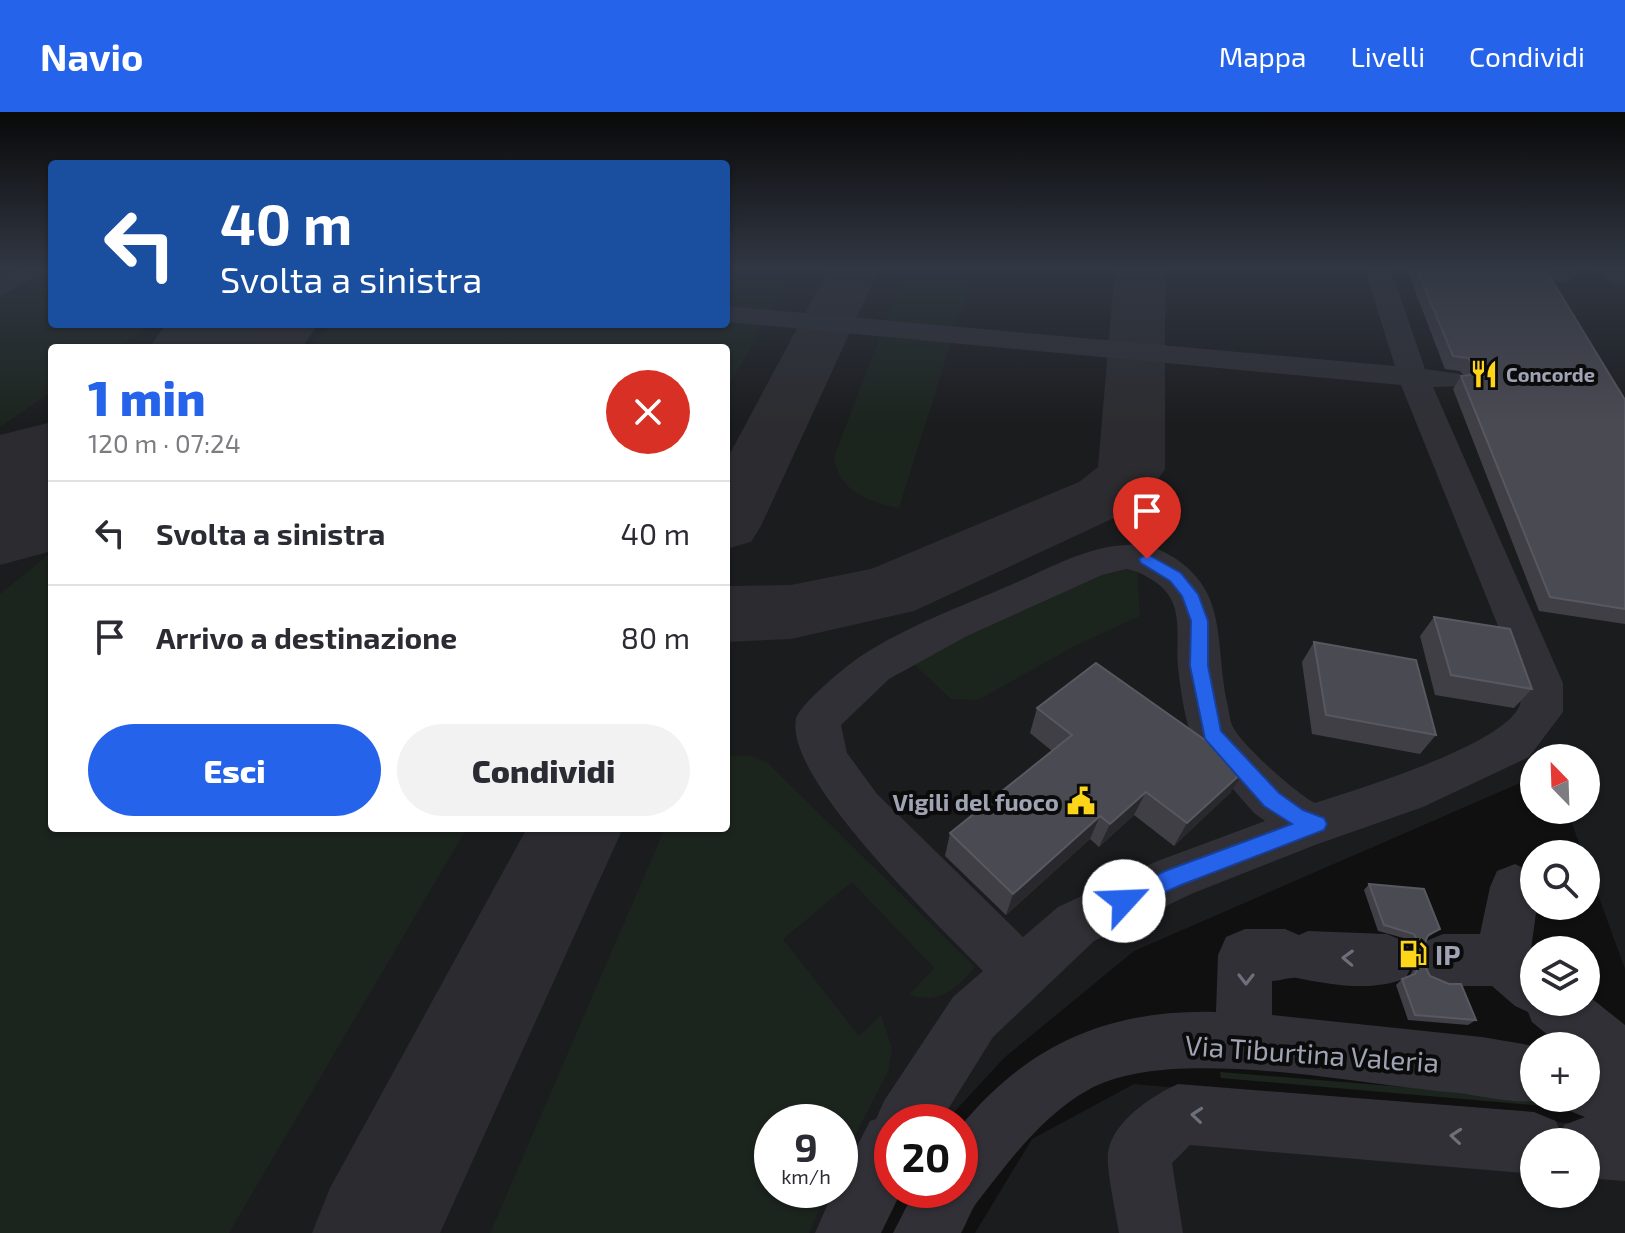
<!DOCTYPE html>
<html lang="it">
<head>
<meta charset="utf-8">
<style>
  body { margin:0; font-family:"Exo 2",sans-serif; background:#f2f2f3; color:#2b2b33; height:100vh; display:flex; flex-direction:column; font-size:30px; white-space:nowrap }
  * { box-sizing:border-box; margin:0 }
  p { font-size:26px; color:#7c7c81 }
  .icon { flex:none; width:44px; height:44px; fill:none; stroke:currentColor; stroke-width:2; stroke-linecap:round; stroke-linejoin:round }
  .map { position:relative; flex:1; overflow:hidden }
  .drawer { position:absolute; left:48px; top:232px; width:682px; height:488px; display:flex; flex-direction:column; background:#fff; border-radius:8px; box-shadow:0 2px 6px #0004 }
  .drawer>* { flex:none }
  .top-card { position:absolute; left:48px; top:48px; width:682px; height:168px; border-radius:8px; box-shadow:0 2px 6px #0004; background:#1a4fa0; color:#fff; overflow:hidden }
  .needle { width:52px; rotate:337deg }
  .fabs { position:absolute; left:1520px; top:632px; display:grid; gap:16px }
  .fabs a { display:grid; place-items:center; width:80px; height:80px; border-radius:50%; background:#fff; box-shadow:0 2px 6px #0004; font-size:40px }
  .speed { position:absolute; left:754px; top:992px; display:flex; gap:16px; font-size:40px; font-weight:700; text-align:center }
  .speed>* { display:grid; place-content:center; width:104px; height:104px; border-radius:50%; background:#fff; box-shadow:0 2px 6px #0004; line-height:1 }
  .speed small { font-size:20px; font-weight:400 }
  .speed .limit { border:12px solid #d22; background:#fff; color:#111 }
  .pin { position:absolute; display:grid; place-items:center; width:68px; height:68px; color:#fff; margin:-82px -34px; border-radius:50% 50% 50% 0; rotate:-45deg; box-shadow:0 0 8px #0007 }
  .pin .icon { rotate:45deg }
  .me { position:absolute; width:88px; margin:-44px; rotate:65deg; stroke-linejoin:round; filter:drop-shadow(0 0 6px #0008) }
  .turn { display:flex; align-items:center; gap:28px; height:168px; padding:0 40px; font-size:36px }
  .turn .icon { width:104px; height:104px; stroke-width:2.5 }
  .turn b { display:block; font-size:56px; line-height:68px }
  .round { display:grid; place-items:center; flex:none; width:84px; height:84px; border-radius:42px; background:#f2f2f3 }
  .head { display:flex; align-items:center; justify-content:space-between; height:136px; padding:0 40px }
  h1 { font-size:48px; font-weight:800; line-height:60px; color:#2563eb }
  .cta { display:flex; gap:16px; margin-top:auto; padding:16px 40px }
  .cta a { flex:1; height:92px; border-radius:48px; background:#2563eb; color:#fff; font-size:32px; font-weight:800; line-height:92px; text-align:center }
  .cta a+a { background:#f2f2f3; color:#2b2b33 }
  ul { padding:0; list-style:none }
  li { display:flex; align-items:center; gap:24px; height:104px; padding:0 40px; border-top:2px solid #e1e1e2 }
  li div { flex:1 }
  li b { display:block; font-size:30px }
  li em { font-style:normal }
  header { display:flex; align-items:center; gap:48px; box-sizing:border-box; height:112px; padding:0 40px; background:#2563eb; color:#fff }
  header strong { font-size:38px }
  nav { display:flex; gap:44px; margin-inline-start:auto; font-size:28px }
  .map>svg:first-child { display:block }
  .built { fill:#1b1c1e; fill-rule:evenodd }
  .green { fill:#1c241e }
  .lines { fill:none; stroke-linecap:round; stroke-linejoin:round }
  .taxiway { fill:#2c2c30; fill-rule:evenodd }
  .runway { fill:#2c2c30; fill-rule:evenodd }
  .minor { fill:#303036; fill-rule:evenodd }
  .wall { fill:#403f46 }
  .shaded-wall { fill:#29282c }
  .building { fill:#4a4a52; stroke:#585861; stroke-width:2 }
  .oneway { stroke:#6d6f7b }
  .route { fill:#2563eb; stroke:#184099; stroke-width:2 }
  .labels { text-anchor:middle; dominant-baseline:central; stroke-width:8; stroke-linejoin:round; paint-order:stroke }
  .far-poi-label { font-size:20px; font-weight:bold; fill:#9fa3b3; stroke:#0b0b0c; text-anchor:start }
  .poi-label { font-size:24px; font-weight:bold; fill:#9fa3b3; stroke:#0b0b0c; text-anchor:end }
  .near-poi-label { font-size:28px; font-weight:bold; fill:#9fa3b3; stroke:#0b0b0c; text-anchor:start }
  .near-street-label { font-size:28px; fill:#9fa3b3; stroke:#0b0b0c }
</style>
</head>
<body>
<header>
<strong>Navio</strong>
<nav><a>Mappa</a><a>Livelli</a><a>Condividi</a></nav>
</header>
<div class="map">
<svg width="1625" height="1121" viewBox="0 0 1625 1121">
  <rect width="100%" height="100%" fill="#101011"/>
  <path class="built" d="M0 155H52V212H726V155H1625V857L1586 750V742H1583L1567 698H1586V646H1534V665L1134 839 1004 946 945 1010H892V1078L879 1121H0ZM52 236H726V716H52ZM772 1010H840V1078H772Z
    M1134 972 1625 1016V1121H975L1032 1027ZM1534 1030H1586V1082H1534Z"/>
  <path class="green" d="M0 155H52V212H154L118 236H52V280L0 315Z
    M726 155H798L768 204 726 200Z
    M906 155H975L899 396C869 390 838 379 834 345Z
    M726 207 761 213 758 224 726 278V236H305L334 212H726Z
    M52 440V716H467L229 1121H0V482Z
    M1137 453 1140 504 1075 534 978 588 951 587 906 545 1103 456Z
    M726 644H751L768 651 975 855C956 877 939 893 909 883L934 856 852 770 783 827 859 924 881 903 892 936 888 960 840 1052V1010H772V1078H828L809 1121H490L665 716H726Z
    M1220 960 1564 988 1566 996 1221 966Z"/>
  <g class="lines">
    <path class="taxiway" d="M830 155H880L761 414 751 430 726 437V349Z
      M1115 155H1165V357L1146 385 1127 400 914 499 791 527 726 530V474L791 473 871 457 1079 370 1098 355Z
      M527 716H623L440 1121H312L330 1076Z"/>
    <path class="runway" d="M166 212H318L302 236H149Z
      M52 310V439L0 453V323Z"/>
    <path class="minor" d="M22 155H52V157L0 184V166Z
      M1364 155H1390L1425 257 1460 262 1464 268 1460 274 1433 275 1563 571V600L1529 645 1423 695 1315 733 1191 782 1094 829 993 925 940 1010H892V1078H902L881 1121H815L834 1078H840V1067L870 1009 876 1007 884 989 953 885 983 859C941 815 784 667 796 607 799 593 847 553 861 544 907 514 962 494 1013 472 1048 457 1087 434 1127 433 1138 432 1152 434 1162 439 1230 473 1214 527 1227 590 1229 597 1229 606 1232 613 1240 632 1297 682 1315 691 1358 677 1500 634 1519 595 1522 589 1520 578 1521 571L1401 273 726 210V194L1395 254ZM1126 457C1138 459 1144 463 1154 469 1186 490 1175 523 1178 555 1181 581 1185 612 1196 635L1254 701 1265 709 1155 750 1058 795 1023 825 877 682 847 641 841 613 889 567 967 524 1102 463Z
      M1482 155H1566L1573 157 1577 162 1573 167 1564 170 1495 163 1486 160Z
      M1590 155H1620L1625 157V173L1612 171Z
      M1515 752 1534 761V794H1537L1531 837 1534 840V890H1586V882L1625 913V1069L1586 1066V1030H1534V1062L1190 1033 1172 1051 1183 1121H1119C1116 1101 1106 1058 1108 1040 1113 1009 1153 983 1178 972L1534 1000 1556 1009 1561 1022 1564 1013 1585 1005 1565 997 1561 986H1586V934H1561L1532 910 1528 900 1515 894 1492 874H1443L1424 866 1416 848 1424 830 1443 822H1480L1490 775 1497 759Z
      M1245 817H1285L1299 823 1308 819 1387 822 1406 830 1414 848 1406 866C1373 880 1331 873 1297 866 1290 865 1280 869 1272 869V903L1482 925 1534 934V986H1549C1524 996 1477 982 1448 980 1356 972 1168 932 1088 978 1043 1003 1009 1049 978 1089 971 1097 967 1111 961 1121H893L915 1078H960V1015C1028 932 1109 897 1216 900L1218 843 1226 825Z"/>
  </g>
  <path class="wall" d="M1408 155H1497L1625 288V512L1539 499 1453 277 1461 264H1464L1460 259 1445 257 1407 158Z
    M1434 505 1532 577 1514 596 1435 583 1420 524Z
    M1314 530 1436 623 1420 642 1312 622 1302 550Z
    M1037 596 1231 680 1174 734 1134 703 1099 735 1090 727 1006 803 945 744 950 721 1052 639 1030 621Z
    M1369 772 1440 817 1427 826 1422 838 1415 843 1407 827 1378 819 1364 778Z
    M1422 848 1430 864 1476 908 1468 913 1408 908 1396 873 1402 867 1410 864 1415 853Z"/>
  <path class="shaded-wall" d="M1246 657 1231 680 1174 734 1187 711Z
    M1146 680 1134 703 1099 735 1110 712Z
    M1100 704 1090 727 1006 803 1013 782Z"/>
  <path class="building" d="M1416 155H1497L1547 160 1625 288V497L1550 485 1461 264 1470 263 1474 254 1468 246 1453 244Z
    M1434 505 1510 517 1532 577 1451 563Z
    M1314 530 1416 548 1436 623 1326 603Z
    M1096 551 1246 657 1187 711 1146 680 1110 712 1100 704 1013 782 950 721 1072 623 1037 596Z
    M1369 772 1424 777 1440 817 1428 823 1422 838 1414 822 1384 813Z
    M1422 848 1430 864 1449 872H1461L1476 908 1415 903 1402 867 1415 862Z"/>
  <defs><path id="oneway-chevron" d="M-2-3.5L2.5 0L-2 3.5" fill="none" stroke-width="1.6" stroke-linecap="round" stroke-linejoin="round" transform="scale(2)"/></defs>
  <g class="oneway">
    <use href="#oneway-chevron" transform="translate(1348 846) rotate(-178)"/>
    <use href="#oneway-chevron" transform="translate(1246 867) rotate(90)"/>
    <use href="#oneway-chevron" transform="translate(1197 1003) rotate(-175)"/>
    <use href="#oneway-chevron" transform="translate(1456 1024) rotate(-175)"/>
  </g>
  <linearGradient id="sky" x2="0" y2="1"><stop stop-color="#090909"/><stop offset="0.5" stop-color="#313743"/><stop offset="1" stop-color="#313743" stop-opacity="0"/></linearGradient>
  <rect width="1625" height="312" fill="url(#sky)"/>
  <path class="route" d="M1147 442 1181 461 1198 482 1208 509V554L1221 619 1279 681 1303 698 1324 706 1327 712 1324 718 1181 773 1124 799 1117 796 1113 789 1117 782 1165 759 1292 712 1264 694 1205 627 1190 554 1191 509 1182 484 1170 469 1141 451 1139 447Z"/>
  <defs>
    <symbol id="restaurant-bare" viewBox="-9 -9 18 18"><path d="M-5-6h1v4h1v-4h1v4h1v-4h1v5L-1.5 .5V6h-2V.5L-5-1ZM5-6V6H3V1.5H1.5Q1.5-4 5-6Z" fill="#ffd51a" stroke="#0b0b0c" stroke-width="2.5" paint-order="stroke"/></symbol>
    <symbol id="civic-bare" viewBox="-9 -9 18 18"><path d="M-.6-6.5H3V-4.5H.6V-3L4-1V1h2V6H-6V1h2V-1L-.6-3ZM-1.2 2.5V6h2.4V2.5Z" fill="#ffd51a" stroke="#0b0b0c" stroke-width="2.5" paint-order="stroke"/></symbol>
    <symbol id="fuel-bare" viewBox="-9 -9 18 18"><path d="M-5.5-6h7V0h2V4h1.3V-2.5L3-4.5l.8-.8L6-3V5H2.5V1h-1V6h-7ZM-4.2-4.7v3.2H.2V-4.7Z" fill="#ffd51a" stroke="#0b0b0c" stroke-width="2.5" paint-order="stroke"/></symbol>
  </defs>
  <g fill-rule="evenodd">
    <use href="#restaurant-bare" x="1464" y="242" width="40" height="40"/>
    <use href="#civic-bare" x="1061" y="669" width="40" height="40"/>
    <use href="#fuel-bare" x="1393" y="822" width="40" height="40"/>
  </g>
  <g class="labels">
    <g class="far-poi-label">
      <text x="1506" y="262">Concorde</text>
    </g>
    <g class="poi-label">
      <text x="1059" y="689">Vigili del fuoco</text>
    </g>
    <g class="near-poi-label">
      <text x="1435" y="842">IP</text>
    </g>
    <g class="near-street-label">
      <text transform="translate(1312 941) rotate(4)">Via Tiburtina Valeria</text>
    </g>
  </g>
</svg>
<div class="fabs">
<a><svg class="needle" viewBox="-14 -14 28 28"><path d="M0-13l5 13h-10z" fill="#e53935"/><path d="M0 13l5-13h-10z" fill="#7c7c81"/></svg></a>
<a><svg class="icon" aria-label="search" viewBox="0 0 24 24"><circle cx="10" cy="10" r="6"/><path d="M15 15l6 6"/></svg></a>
<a><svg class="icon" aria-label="layers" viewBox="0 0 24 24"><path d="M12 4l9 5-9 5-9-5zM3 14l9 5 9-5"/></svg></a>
<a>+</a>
<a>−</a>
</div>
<div class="speed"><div>9<small>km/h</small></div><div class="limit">20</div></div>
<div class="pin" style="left:1147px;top:447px;background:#d93025"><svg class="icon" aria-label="arrive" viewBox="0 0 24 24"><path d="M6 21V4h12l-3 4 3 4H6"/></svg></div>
<svg class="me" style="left:1124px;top:789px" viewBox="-20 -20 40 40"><circle r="19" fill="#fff"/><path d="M0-13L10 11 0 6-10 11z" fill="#2563eb"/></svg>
<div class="top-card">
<div class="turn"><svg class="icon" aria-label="left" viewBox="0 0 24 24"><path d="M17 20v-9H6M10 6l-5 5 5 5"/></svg><div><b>40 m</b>Svolta a sinistra</div></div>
</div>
<section class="drawer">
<div class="head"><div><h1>1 min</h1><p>120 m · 07:24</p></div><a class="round" style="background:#d93025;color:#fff"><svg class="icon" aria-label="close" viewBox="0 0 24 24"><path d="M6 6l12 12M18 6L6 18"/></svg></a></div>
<ul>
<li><svg class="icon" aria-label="left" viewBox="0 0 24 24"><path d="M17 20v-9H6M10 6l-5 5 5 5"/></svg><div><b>Svolta a sinistra</b></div><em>40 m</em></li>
<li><svg class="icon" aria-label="arrive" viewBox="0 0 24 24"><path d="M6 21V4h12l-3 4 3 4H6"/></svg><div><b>Arrivo a destinazione</b></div><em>80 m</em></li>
</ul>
<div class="cta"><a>Esci</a><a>Condividi</a></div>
</section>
</div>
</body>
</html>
